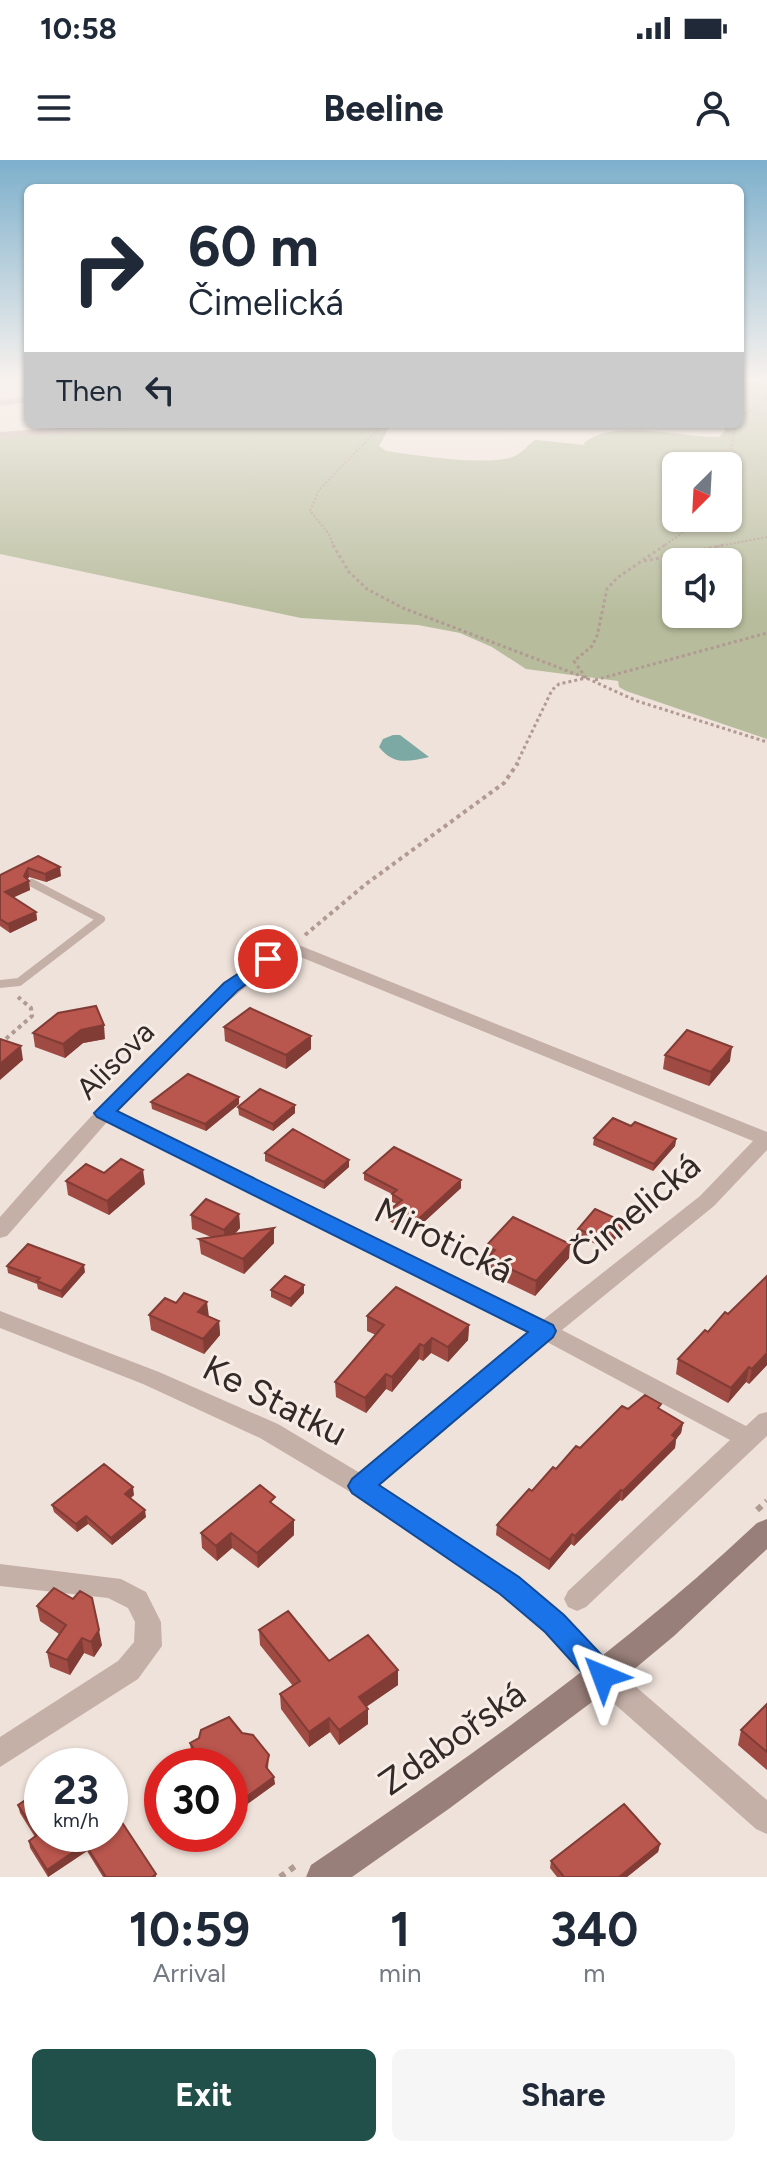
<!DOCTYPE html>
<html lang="en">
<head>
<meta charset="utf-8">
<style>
  body { margin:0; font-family:Figtree,sans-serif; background:#f6f6f7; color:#1f2937; height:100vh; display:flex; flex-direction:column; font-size:30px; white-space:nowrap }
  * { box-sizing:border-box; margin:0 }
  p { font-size:26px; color:#747a83 }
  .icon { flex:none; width:44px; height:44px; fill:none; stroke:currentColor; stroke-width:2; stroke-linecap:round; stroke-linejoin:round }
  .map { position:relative; height:1717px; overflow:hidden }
  .details { display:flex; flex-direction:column; background:#fff; flex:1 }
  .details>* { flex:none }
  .guide { position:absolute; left:24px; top:24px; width:720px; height:244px; border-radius:12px; box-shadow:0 2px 6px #0004; background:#fff; color:#1f2937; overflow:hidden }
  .needle { width:52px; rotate:204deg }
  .tools { position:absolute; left:662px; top:292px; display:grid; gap:16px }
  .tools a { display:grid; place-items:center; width:80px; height:80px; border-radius:12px; background:#fff; box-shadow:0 2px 6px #0004; font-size:40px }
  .speed { position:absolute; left:24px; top:1588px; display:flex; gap:16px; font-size:40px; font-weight:700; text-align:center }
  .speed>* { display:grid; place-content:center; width:104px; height:104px; border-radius:50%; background:#fff; box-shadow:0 2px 6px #0004; line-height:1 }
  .speed small { font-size:20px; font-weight:400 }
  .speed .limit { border:12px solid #d22; background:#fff; color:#111 }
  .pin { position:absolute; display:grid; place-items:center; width:68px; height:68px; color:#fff; margin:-34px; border:4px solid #fff; border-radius:50%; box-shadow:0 2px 8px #0007 }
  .me { position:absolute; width:88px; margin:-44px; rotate:316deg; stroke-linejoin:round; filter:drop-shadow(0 0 6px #0008) }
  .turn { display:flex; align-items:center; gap:28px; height:168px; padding:0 32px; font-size:36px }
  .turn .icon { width:104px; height:104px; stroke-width:2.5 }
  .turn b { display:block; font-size:56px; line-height:68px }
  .then { display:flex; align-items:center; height:76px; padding:0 32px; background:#0003; gap:16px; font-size:30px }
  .eta { display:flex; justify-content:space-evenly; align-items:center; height:136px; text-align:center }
  .eta b { font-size:48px; font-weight:700; line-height:56px }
  .primary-button { display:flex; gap:16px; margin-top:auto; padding:16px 32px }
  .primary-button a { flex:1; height:92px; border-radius:12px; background:#21504b; color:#fff; font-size:32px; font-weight:700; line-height:92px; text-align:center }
  .primary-button a+a { background:#f6f6f7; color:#1f2937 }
  .status { display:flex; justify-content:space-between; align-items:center; height:56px; padding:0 40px; background:#fff; direction:ltr }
  .status svg { height:22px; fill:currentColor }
  header { display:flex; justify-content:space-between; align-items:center; height:104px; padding:0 32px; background:#fff; font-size:36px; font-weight:700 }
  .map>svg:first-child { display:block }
  .green { fill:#b7bc9c; fill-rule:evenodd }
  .water { fill:#7ca9a3 }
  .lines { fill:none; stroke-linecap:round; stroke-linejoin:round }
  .path-far3 { stroke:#b19a92; stroke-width:2; stroke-dasharray:2 2; stroke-linecap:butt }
  .path-far2 { stroke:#b19a92; stroke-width:3; stroke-dasharray:3 3; stroke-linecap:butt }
  .path-far1 { stroke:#b19a92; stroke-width:4; stroke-dasharray:4 4; stroke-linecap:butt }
  .path { stroke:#b19a92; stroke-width:6; stroke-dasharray:6 6; stroke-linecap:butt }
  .lane { stroke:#c5b0a8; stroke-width:8 }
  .street { fill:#c5b0a8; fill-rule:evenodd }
  .secondary { fill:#997f79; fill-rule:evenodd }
  .wall { fill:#9f4a42 }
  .shaded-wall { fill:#823c36 }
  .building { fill:#b9564d; stroke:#823c36; stroke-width:2 }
  .route { fill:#1a73e8; stroke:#114b97; stroke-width:2 }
  .labels { text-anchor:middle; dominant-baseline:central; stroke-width:6; stroke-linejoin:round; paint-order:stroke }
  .street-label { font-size:30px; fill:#332927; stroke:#f7ece6 }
  .near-street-label { font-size:36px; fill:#332927; stroke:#f7ece6 }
</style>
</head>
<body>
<div class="status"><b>10:58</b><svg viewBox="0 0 49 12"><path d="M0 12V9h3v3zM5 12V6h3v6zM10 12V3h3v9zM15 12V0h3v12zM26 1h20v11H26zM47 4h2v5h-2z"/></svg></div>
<header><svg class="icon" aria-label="menu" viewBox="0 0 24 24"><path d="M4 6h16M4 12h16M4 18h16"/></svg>Beeline<svg class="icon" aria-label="person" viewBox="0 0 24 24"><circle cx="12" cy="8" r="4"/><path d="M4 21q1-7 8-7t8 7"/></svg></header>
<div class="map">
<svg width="767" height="1717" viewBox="0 0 767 1717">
  <rect width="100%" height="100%" fill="#efe2da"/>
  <path class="green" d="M740 218H767V579L626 531 619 527 618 521 526 509 492 487 460 473 418 465 301 458 0 394V278L164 264H391L379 286 386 291C415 295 488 307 515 296 522 293 529 284 535 280L585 285 584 283C615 258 680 278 719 277L725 271 724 264H740ZM676 306H728V358H676ZM676 402H728V454H676Z"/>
  <path class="water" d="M393 575H400L429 597C407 602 393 605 379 587L383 579Z"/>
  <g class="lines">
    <path class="path-far3" d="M748 250 767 259
      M740 258 767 237
      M728 314 737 299 731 287 736 264
      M334 387 329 374 310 351 319 330 383 264
      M662 387 681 374 691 358
      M714 387 767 377"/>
    <path class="path-far2" d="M333 385 349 412 367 429 403 448 586 518 637 541 767 582
      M644 401 725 385
      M595 520 767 473
      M516 605 552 530 559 524 586 518 574 501 592 486 597 476 607 429 617 418 665 385"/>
    <path class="path-far1" d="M305 775 366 724 504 623 518 603
      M0 884 32 856 31 848 18 837"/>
    <path class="path" d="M757 1350 767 1341
      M280 1717 298 1704"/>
    <path class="lane" d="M0 824 19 822 101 759 32 723"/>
    <path class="street" d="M28 236V242L0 246V240Z
      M111 264H153L148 267 0 278V272Z
      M286 780 767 972V990L714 1046 562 1170 746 1266 759 1254 767 1252V1276L586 1447 577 1451 568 1447 564 1439 568 1431 730 1280 547 1182 379 1325 519 1417 564 1455 613 1507 767 1640V1674L756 1669 593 1525 544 1471 501 1433 352 1333 260 1278 143 1224 0 1168V1151L159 1212 278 1264 360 1313 528 1172 107 962 7 1076 0 1078V1057C87 958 176 863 280 781ZM288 792 753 981 700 1036 543 1160 117 952 214 853Z
      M0 1404 121 1419 146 1432 161 1462 162 1486 138 1519 0 1607V1577L118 1501 134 1482 135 1462 128 1448 108 1438 0 1426Z"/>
    <path class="secondary" d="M767 1359V1389L674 1476 620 1521 450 1648 352 1717H306L311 1705C467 1599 620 1492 757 1363Z"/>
  </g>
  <path class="wall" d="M38 696 61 716 46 722 29 717 27 720 30 730 13 737 36 752 37 760 10 773 0 766V715Z
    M224 867 311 876V889L286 909 225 881Z
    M33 873 105 879 83 883 65 898 35 887Z
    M665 895 730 901 709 926 663 909Z
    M239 937V944L206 971 152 949 151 942Z
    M238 947 295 953 273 971 239 955Z
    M594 978 676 979 675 986 653 1011 593 985Z
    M265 993 349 1000V1007L324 1029 265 1001Z
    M104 1013 145 1024 109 1055 68 1035 66 1021Z
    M364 1013 461 1028 412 1073 387 1060V1052L397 1044 392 1042V1034L364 1020Z
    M239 1054 240 1068 235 1074 274 1068V1083L244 1114 201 1094 199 1079 211 1077 192 1069 191 1055Z
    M624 1062 623 1069 607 1089 578 1076V1069Z
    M486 1086 569 1098 535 1136 487 1113V1102L485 1101Z
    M7 1106 85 1112 62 1138 38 1129 37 1124 8 1113Z
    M767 1116V1205L749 1224 746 1222 728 1243 676 1214 678 1199 728 1154Z
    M271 1130 304 1133 291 1147 271 1137Z
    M149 1155 209 1156 219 1161 220 1175 204 1194 151 1170Z
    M367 1156 469 1165 468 1180 448 1202 431 1193 423 1201 419 1199 392 1232 386 1229 366 1253 336 1237 335 1222 376 1175 367 1171Z
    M628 1249 660 1250 683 1263 681 1273 676 1279 675 1288 622 1341 620 1340 574 1386 571 1384 549 1410 496 1375 497 1365 532 1331Z
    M134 1335 131 1338 146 1357 112 1385 88 1364 77 1372 54 1352 52 1345Z
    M276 1346 294 1360V1375L258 1408 232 1388 217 1401 202 1388 201 1373Z
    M37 1446 102 1485 94 1497 84 1493 70 1515 50 1507 47 1492 59 1474 40 1461Z
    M259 1470 329 1501 398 1510V1525L366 1546 368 1564 339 1585 330 1572 309 1587 281 1549 280 1534 293 1526 260 1485Z
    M767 1544V1610L738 1585 741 1570Z
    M242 1573 269 1595 268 1609 275 1624 235 1653 230 1646V1606L200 1605 191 1591 190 1583Z
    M18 1645 42 1674H110L156 1714V1717H103L87 1691 48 1717 30 1688 29 1681 35 1677 20 1653Z
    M660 1684 658 1692 627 1717H557L550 1708 551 1701Z"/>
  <path class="shaded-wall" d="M60 707 61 716 46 722 45 714Z
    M28 708 29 717 26 722 29 721 30 730 6 741 5 732 24 716Z
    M36 752 37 760 10 773 8 764Z
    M104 865 105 879 83 883 65 898 63 884 81 870Z
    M311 876V889L286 909V895Z
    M21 886 23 900 0 920V904Z
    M732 887 730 901 709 926 711 912Z
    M239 937V944L206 971 205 964Z
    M295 945V953L273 971V964Z
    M676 979 675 986 653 1011 654 1004Z
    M349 1000V1007L324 1029V1022Z
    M143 1010 145 1024 109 1055 107 1041Z
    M461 1020V1028L412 1073V1065Z
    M239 1054 240 1068 225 1084 224 1070Z
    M624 1062 623 1069 607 1089 608 1081Z
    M274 1068V1083L244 1114 243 1099Z
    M570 1084 569 1098 535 1136 536 1121Z
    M84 1105 85 1112 62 1138 61 1131Z
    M304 1125V1133L291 1147 290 1139Z
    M207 1142 209 1157 198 1152Z
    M219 1161 220 1175 204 1194 203 1179Z
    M469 1165 468 1180 448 1202V1187Z
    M432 1178 431 1193 423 1201 424 1186Z
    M420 1184 419 1199 392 1232V1217Z
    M767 1193V1205L749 1224 752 1209Z
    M749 1207 746 1222 728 1243 731 1228Z
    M386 1214V1229L366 1253 365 1238Z
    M683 1263 681 1273 676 1279 675 1288 622 1341 623 1331Z
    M133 1327 134 1335 126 1341 125 1334Z
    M621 1330 620 1340 574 1386 575 1376Z
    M145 1350 146 1357 112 1385 111 1378Z
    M86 1356 88 1364 77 1372 76 1364Z
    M294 1360V1375L258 1408 257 1393Z
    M231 1373 232 1388 217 1401 216 1386Z
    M572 1374 571 1384 549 1410 550 1400Z
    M99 1470 102 1485 94 1497 91 1482Z
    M82 1478 84 1493 70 1515 67 1500Z
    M398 1510V1525L359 1552V1537Z
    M368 1549V1564L339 1585V1570Z
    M329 1558 330 1572 309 1587V1572Z
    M274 1617 275 1624 235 1653 234 1646Z
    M85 1684 87 1691 48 1717 47 1710Z
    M660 1684 658 1692 627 1717H619Z"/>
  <path class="building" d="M38 696 60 707 45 714 28 708 24 716 29 721 5 732 36 752 8 764 0 759V715Z
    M96 846 104 865 81 870 63 884 33 873 58 853Z
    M250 848 311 876 286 895 224 867Z
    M687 870 732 887 711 912 665 895Z
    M0 879 21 886 0 904Z
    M188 914 239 937 205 964 151 942Z
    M260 929 295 945 273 964 238 947Z
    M613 958 631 966 635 962 676 979 654 1004 594 978Z
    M293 969 349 1000 324 1022 265 993Z
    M394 987 461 1020 412 1065 387 1052 402 1040 392 1034 397 1030 364 1013Z
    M121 999 143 1010 107 1041 66 1021 86 1004 104 1013Z
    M206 1039 239 1054 224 1070 191 1055Z
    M595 1049 624 1062 608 1081 578 1069Z
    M513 1057 570 1084 536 1121 487 1098 495 1090 486 1086Z
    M274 1068 243 1099 199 1079Z
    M28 1084 84 1105 61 1131 37 1121 40 1118 7 1106Z
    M285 1116 304 1125 290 1139 271 1130Z
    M767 1116V1193L752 1209 749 1207 731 1228 678 1199 705 1170 708 1172 725 1152 728 1154Z
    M396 1127 469 1165 448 1187 432 1178 424 1186 420 1184 392 1217 386 1214 365 1238 335 1222 384 1165 367 1156Z
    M184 1133 207 1142 198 1152 219 1161 203 1179 149 1155 165 1138 176 1143Z
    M645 1235 661 1244 658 1248 683 1263 672 1275 676 1278 623 1331 621 1330 575 1376 572 1374 550 1400 497 1365 529 1329 532 1331 553 1307 556 1309 576 1286 580 1288 622 1246 628 1249Z
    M104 1304 133 1327 125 1334 145 1350 111 1378 86 1356 76 1364 52 1345Z
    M260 1325 275 1337 270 1342 294 1360 257 1393 231 1373 216 1386 201 1373Z
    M54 1428 73 1439 80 1431 92 1438 99 1470 91 1482 82 1478 67 1500 47 1492 66 1465 37 1446Z
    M288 1451 329 1501 368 1475 398 1510 359 1537 368 1549 339 1570 329 1558 309 1572 280 1534 300 1521 259 1470Z
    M767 1544V1592L741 1570Z
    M229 1557 242 1573 253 1575 269 1595 266 1607 274 1617 234 1646 230 1640V1606H198L203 1603 190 1583 199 1578 201 1570Z
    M42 1629V1674H110V1664L119 1658 156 1714 152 1717H106L85 1684 47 1710 29 1681 37 1675 18 1645Z
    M624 1644 660 1684 619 1717H564L551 1701Z"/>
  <linearGradient id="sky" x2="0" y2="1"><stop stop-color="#7db0cc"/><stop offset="0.48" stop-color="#f8f2ee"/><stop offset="1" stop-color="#f8f2ee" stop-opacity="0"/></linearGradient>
  <rect width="767" height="458" fill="url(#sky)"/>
  <path class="route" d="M268 794 276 799 274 803 237 831 117 951 553 1165 556 1171 553 1177 379 1325 519 1417 564 1455 613 1507 617 1516 613 1525 603 1529 593 1525 545 1472 500 1434 352 1333 348 1326 352 1319 528 1172 97 957 94 953 224 823Z"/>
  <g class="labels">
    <g class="street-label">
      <text transform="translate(115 900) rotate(-45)">Alisova</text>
    </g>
    <g class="near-street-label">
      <text transform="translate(635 1050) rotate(-40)">Čimelická</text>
      <text transform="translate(444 1080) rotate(26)">Mirotická</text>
      <text transform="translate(275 1240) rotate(27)">Ke Statku</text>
      <text transform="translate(452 1578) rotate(-35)">Zdabořská</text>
    </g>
  </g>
</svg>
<div class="tools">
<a><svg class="needle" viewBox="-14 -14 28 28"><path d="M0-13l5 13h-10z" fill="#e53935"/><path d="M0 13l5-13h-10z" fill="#747a83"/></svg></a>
<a><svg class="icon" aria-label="sound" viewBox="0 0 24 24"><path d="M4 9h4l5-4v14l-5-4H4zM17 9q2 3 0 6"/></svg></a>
</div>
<div class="speed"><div>23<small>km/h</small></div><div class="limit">30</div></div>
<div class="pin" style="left:268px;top:799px;background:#d93025"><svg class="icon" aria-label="arrive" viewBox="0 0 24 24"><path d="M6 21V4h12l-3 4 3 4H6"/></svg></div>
<svg class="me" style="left:603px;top:1516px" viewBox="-20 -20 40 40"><path d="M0-17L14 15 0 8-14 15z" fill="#1a73e8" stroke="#fff" stroke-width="4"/></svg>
<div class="guide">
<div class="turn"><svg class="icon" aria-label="right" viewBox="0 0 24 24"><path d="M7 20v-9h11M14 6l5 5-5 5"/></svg><div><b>60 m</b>Čimelická</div></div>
<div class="then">Then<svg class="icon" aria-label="left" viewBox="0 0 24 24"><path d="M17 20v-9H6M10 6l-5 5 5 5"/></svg></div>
</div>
</div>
<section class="details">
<div class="eta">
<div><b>10:59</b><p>Arrival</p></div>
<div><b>1</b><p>min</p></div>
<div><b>340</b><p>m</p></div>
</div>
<div class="primary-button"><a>Exit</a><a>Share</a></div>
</section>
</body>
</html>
